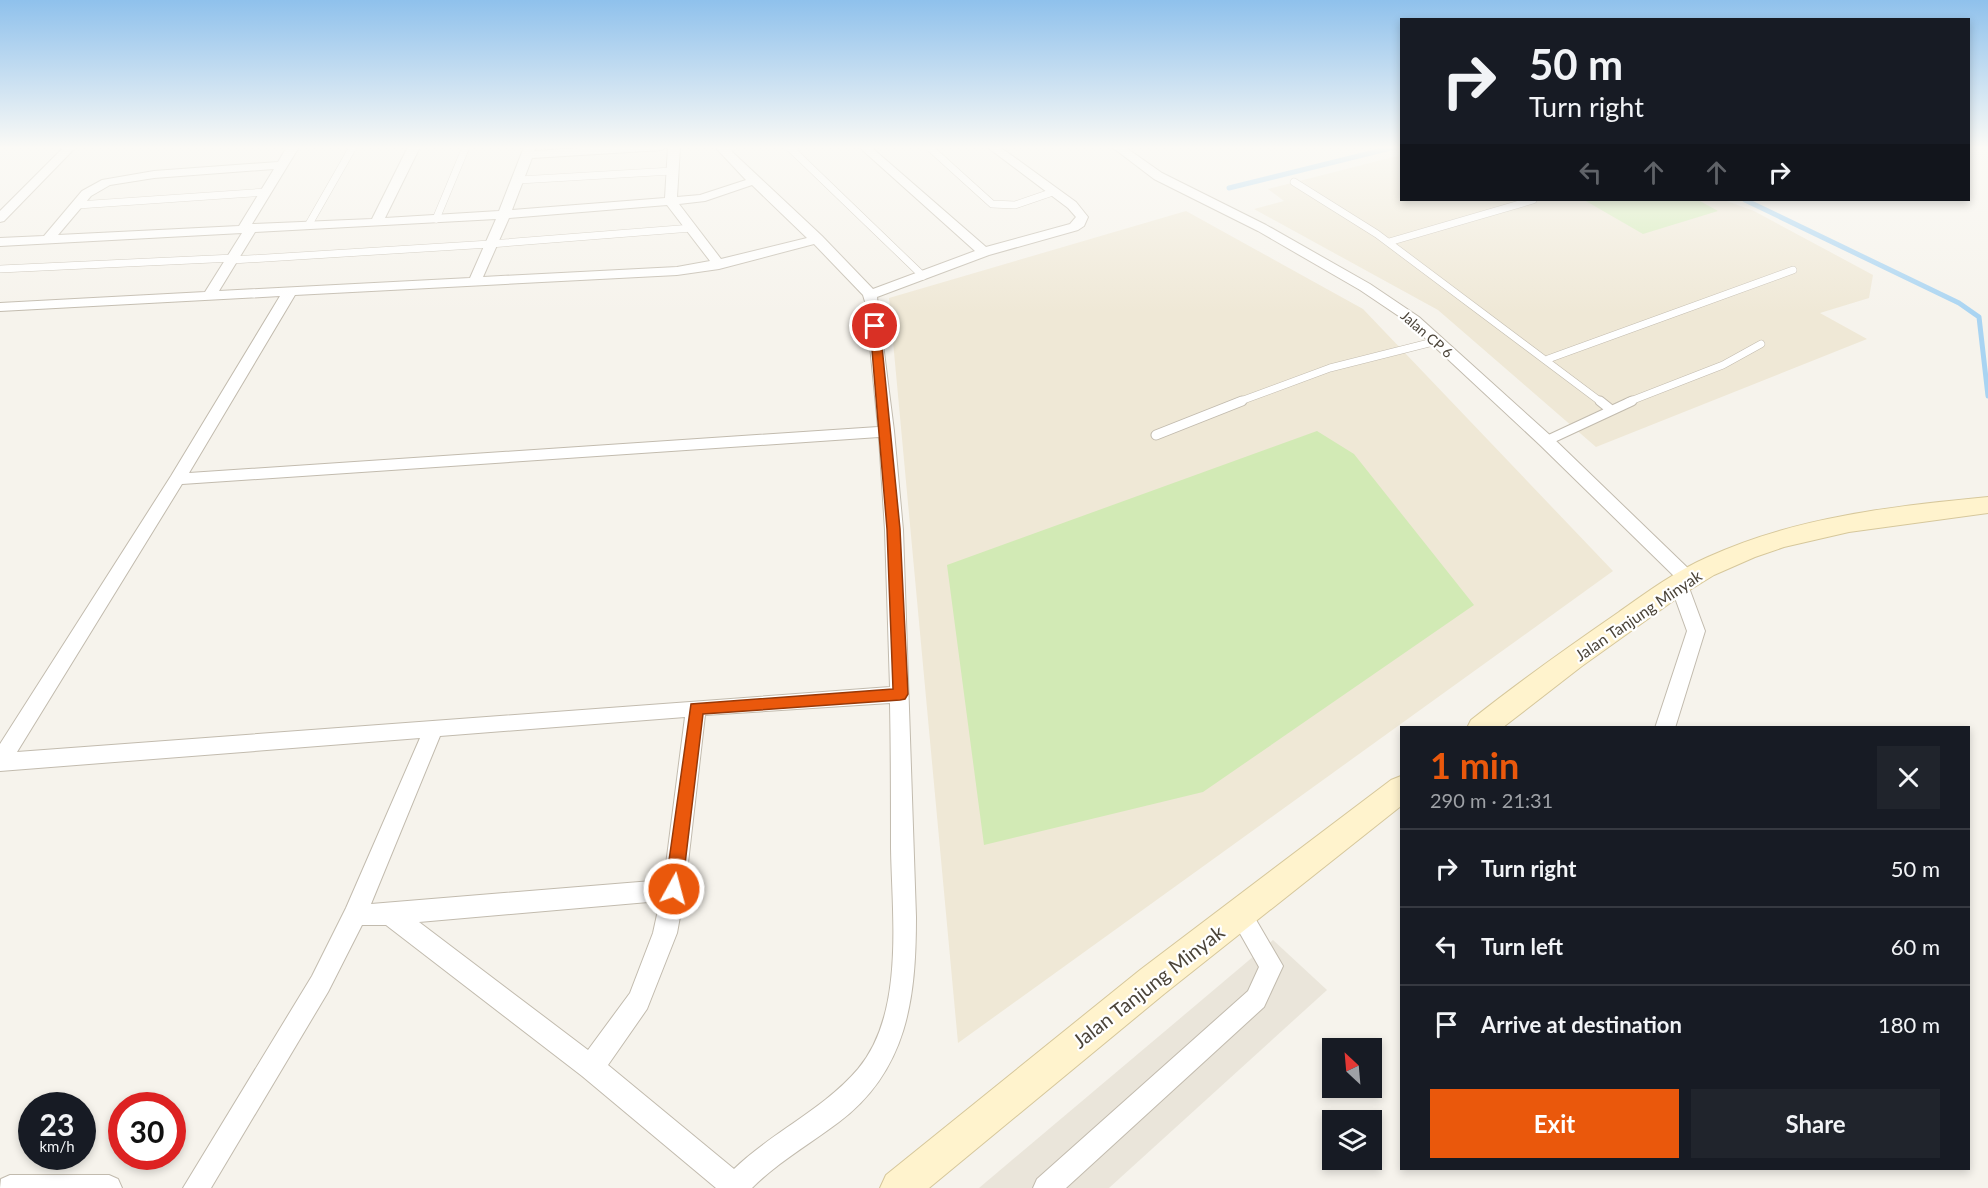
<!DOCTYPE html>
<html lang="en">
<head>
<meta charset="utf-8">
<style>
  body { margin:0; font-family:Lato,sans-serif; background:#20242c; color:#f1f3f6; height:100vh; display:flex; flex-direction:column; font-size:22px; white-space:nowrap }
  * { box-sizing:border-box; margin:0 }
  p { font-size:20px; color:#9ea1a6 }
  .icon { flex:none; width:33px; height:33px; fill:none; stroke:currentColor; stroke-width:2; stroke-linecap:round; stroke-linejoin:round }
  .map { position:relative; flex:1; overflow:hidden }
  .drawer { position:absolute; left:1400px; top:726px; width:570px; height:444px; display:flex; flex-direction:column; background:#171b24; border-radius:0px; box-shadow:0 3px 9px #0003 }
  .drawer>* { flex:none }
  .top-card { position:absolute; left:1400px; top:18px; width:570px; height:183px; border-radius:0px; box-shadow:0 3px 9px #0003; background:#171b24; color:#f1f3f6; overflow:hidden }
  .needle { width:39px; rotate:334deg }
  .tools { position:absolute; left:1322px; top:1038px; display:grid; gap:12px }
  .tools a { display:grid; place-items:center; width:60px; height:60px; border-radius:0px; background:#171b24; box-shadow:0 3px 9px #0003; font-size:30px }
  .speed { position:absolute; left:18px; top:1092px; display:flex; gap:12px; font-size:30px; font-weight:700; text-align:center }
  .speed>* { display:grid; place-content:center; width:78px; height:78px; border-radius:50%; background:#171b24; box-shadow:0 3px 9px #0003; line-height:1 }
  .speed small { font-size:15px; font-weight:400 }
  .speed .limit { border:9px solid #d22; background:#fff; color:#111 }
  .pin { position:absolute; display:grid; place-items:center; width:51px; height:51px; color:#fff; margin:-26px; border:3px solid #fff; border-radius:50%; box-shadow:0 2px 6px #0007 }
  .me { position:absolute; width:66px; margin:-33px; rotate:7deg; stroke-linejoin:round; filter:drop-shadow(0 0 4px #0008) }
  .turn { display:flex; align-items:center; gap:21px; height:126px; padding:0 30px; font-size:27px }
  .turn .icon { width:78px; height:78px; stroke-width:2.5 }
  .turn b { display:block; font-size:42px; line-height:51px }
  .lanes { display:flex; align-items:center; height:57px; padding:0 30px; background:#0003; justify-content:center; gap:30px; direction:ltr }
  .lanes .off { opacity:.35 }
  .round { display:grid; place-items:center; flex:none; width:63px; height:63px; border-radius:0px; background:#20242c }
  .overview { display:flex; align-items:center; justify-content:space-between; height:102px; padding:0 30px }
  h1 { font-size:36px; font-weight:700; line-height:45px; color:#ea580c }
  .action { display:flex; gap:12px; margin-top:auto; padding:12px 30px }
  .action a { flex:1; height:69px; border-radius:0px; background:#ea580c; color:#fff; font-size:24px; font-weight:700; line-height:69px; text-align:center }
  .action a+a { background:#20242c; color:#f1f3f6 }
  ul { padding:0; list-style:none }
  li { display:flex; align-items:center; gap:18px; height:78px; padding:0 30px; border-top:2px solid #363941 }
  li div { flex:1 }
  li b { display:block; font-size:22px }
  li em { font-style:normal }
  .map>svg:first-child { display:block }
  .residential { fill:#eae5da }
  .education { fill:#efe8d6 }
  .green { fill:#d2eab5 }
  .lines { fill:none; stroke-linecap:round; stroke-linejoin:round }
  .stream { stroke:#a9d4f2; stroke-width:5 }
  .service-far1-casing { stroke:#c2bbae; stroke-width:8 }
  .service-casing { stroke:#c2bbae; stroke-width:11 }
  .minor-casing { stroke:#c2bbae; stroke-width:2 }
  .secondary-casing { stroke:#d6c79b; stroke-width:2 }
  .service-far1 { stroke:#fff; stroke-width:7 }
  .service { stroke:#fff; stroke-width:9 }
  .minor { fill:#fff; fill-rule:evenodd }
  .secondary { fill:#fff3cd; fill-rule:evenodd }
  .route { fill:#ea580c; stroke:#983908; stroke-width:1.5 }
  .labels { text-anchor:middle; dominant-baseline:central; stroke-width:4.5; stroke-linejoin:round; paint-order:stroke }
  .far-street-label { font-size:14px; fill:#4b4439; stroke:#fff }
  .street-label { font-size:16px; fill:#4b4439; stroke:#fff }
  .near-street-label { font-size:20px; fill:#4b4439; stroke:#fff }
</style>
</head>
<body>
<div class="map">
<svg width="1988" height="1188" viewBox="0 0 1988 1188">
  <rect width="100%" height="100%" fill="#f6f3ec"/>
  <path class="residential" d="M1273 940 1327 990 1109 1188H979Z"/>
  <path class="education" d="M1401 155V200H1724L1754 211 1873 275 1869 298 1820 313 1867 339 1596 447 1438 310 1254 209 1284 201 1268 189Z
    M1186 211 1363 309 1613 571 958 1043 889 298Z"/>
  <path class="green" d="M1584 200H1698L1718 211 1643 234Z
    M1317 431 1354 454 1474 605 1203 792 984 845 947 565Z"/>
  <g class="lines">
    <path class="stream" d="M1229 188 1395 147
      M1745 200 1959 303 1979 317 1988 396"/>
    <defs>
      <path id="service-far1" d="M789 147 923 276
        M929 147 992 204 1015 205 1053 192
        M723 150 733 147
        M519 180 672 171
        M1294 182 1377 234 1601 402
        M78 205 266 192
        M436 219 466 147
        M309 224 353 147
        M1389 242 1533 200
        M232 260 490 244 692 228
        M0 269 234 258
        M1548 359 1793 270
        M1238 402 1330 368 1437 341
        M1628 402 1723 365 1761 344"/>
      <path id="service" d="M1600 401 1610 409
        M1156 435 1242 401
        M1546 441 1632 401"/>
      <path id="minor" d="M64 147H76L4 221 0 222V211Z
        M287 147H299L252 224 372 219 408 147H420L385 218 499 211 524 147H536L534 151 599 147H667L662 150 532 158 512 210 665 198 668 147H680L677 197 700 195 746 180 715 147H727L822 236 873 289 975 251 859 147H871L986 247 1070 224 1076 217 1068 208 987 147H1000L1076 202 1088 217 1084 226 1078 230 989 255 877 297 894 431 903 530 916 917C916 997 908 1070 839 1122 810 1144 778 1162 752 1188H716L582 1076 386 925H362L328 992 211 1188H183L312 976 346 908 420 738 0 771V744L171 476 280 296 0 311V303L205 292 242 233 0 246V238L44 236 82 191 102 180 154 171 278 162ZM274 169 239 226 58 235 91 196 110 185 154 178ZM752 185 807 238 721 259 679 204 705 201ZM667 205 710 261 677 267 483 277 509 218ZM496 219 470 278 219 291 255 232ZM814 244 863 295 866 305 878 427 189 473 295 295 677 275 719 269ZM879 437 885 530 890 687 17 752 182 484ZM890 703C891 751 891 800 891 848 892 916 905 1013 858 1069 823 1110 772 1132 734 1169L608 1065 647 1009 677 933 685 889 705 715ZM685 717 664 880 371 904 440 736ZM660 901 653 933 630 993 588 1050 419 922Z
        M1112 147H1125L1162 173 1266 225 1370 284 1419 317 1552 437 1694 574 1697 579 1694 584 1688 585 1705 631 1675 728H1655L1687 631 1670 584 1676 578 1540 445 1409 323 1360 290 1258 231 1154 179Z
        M1240 903 1248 906 1283 966 1264 1007 1066 1188H1033L1037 1179 1248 991 1259 967 1229 914 1232 906Z
        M10 1175H109L118 1179 122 1188H0L1 1179Z"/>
      <path id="secondary" d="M1988 497V513L1849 532 1784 547 1755 557 1714 575 1680 596 1582 666 1502 728H1467L1471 720C1519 682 1568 647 1619 612 1647 592 1676 571 1708 557 1795 517 1894 506 1988 497Z
        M1401 776V806L1164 994 929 1188H880L886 1175 1140 970 1391 780Z"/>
    </defs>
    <use href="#service-far1" class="service-far1-casing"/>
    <use href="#service" class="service-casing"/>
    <use href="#minor" class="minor-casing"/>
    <use href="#secondary" class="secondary-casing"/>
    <use href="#service-far1" class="service-far1"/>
    <use href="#service" class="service"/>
    <use href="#minor" class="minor"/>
    <use href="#secondary" class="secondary"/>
  </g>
  <linearGradient id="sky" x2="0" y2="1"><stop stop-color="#8fc1ec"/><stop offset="0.47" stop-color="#fbfaf6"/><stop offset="1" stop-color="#fbfaf6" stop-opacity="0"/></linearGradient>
  <rect width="1988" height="314" fill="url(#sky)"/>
  <path class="route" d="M875 323 880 326 900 529 908 694 905 699 900 700 703 714 682 889 680 894 674 896 668 894 665 889 691 704 893 689 887 529 870 326Z"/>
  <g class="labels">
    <g class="far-street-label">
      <text transform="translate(1427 334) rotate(41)">Jalan CP 6</text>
    </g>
    <g class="street-label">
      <text transform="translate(1638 615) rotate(-34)">Jalan Tanjung Minyak</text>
    </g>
    <g class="near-street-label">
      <text transform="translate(1148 986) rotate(-38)">Jalan Tanjung Minyak</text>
    </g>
  </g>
</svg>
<div class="tools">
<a><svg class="needle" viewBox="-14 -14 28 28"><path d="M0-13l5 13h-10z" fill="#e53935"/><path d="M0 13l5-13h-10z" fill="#9ea1a6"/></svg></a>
<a><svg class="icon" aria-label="layers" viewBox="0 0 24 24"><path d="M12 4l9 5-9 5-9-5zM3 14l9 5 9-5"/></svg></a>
</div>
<div class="speed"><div>23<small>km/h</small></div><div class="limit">30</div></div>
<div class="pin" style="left:875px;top:326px;background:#d93025"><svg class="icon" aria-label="arrive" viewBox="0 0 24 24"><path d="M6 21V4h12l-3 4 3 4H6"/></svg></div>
<svg class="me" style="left:674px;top:889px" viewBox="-20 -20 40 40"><circle r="17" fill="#ea580c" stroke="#fff" stroke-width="3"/><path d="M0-11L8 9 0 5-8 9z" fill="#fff"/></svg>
<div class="top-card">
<div class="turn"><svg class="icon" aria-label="right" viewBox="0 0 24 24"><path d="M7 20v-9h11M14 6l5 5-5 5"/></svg><div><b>50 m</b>Turn right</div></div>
<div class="lanes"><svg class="icon off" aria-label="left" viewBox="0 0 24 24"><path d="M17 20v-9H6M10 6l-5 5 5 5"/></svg><svg class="icon off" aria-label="ahead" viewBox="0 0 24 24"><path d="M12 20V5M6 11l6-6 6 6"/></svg><svg class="icon off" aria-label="ahead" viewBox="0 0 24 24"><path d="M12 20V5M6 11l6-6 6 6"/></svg><svg class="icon" aria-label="right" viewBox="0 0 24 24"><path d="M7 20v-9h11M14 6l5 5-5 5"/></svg></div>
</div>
<section class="drawer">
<div class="overview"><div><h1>1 min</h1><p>290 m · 21:31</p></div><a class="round"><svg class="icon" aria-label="close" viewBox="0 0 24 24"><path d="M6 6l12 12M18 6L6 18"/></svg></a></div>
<ul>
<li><svg class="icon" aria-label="right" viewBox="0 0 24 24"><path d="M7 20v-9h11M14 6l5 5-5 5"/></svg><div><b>Turn right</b></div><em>50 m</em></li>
<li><svg class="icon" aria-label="left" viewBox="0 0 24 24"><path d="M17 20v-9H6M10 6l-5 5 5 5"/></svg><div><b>Turn left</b></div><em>60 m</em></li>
<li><svg class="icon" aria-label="arrive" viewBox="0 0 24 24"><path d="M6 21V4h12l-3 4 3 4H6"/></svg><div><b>Arrive at destination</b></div><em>180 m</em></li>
</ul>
<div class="action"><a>Exit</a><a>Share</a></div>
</section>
</div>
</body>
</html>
